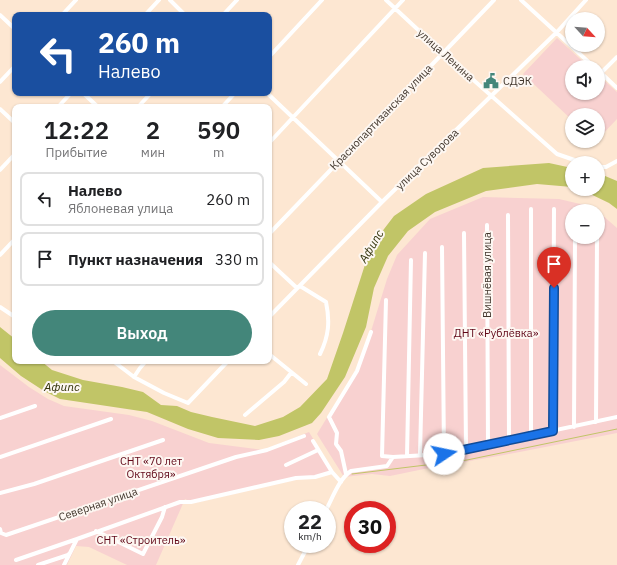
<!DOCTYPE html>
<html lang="ru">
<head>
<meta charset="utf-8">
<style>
  body { margin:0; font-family:"IBM Plex Sans",sans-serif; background:#f6f6f6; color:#202124; height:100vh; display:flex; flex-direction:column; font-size:15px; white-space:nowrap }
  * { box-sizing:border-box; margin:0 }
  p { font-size:13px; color:#757577 }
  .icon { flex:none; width:22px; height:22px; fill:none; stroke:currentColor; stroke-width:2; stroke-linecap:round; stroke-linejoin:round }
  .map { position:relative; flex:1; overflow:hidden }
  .sheet { position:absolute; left:12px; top:104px; width:260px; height:260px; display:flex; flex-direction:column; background:#fff; border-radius:8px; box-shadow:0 1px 3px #0004 }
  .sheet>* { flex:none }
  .banner { position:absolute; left:12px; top:12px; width:260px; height:84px; border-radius:8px; box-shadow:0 1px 3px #0004; background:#1a4fa0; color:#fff; overflow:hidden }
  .needle { width:26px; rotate:116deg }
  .buttons { position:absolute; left:565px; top:12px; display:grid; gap:8px }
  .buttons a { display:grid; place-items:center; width:40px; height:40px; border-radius:50%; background:#fff; box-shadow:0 1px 3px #0004; font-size:20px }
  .speed { position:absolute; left:284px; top:501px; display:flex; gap:8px; font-size:20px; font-weight:700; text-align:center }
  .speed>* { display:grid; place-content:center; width:52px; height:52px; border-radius:50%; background:#fff; box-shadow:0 1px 3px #0004; line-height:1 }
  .speed small { font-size:10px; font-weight:400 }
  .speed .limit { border:6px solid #d22; background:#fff; color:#111 }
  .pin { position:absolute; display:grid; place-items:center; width:34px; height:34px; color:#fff; margin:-41px -17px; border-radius:50% 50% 50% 0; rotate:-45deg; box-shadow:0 0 4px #0007 }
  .pin .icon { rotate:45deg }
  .me { position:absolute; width:44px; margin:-22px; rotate:79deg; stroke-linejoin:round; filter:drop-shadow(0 0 3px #0008) }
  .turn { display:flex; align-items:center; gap:14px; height:84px; padding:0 20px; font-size:18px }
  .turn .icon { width:52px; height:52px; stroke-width:2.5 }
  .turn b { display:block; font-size:28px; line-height:34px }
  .eta { display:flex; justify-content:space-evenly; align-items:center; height:68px; text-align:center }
  .eta b { font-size:24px; font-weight:600; line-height:28px }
  .button { display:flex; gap:8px; margin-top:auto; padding:8px 20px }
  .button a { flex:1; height:46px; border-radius:24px; background:#43867a; color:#fff; font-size:16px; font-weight:600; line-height:46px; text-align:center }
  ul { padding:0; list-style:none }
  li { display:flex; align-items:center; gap:12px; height:54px; margin:0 8px 6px; padding:0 12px; border:2px solid #e0e0e0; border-radius:8px }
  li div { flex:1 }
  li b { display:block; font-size:15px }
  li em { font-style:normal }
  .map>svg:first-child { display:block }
  .green { fill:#f8d1d0; fill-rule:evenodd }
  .water { fill:#c1c567 }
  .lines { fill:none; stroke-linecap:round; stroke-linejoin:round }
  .stream { stroke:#c1c567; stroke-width:1 }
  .minor { stroke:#fff; stroke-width:4 }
  .route-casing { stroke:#114b97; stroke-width:10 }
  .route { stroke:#1a73e8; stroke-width:7 }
  .labels { text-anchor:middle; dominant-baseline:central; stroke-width:4; stroke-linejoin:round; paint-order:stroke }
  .street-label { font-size:11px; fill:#41362c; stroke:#fdf7f2 }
  .poi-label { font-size:11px; fill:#41362c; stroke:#fdf7f2; text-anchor:start }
  .park-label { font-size:11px; fill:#5f0616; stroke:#fdf7f2 }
  .water-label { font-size:12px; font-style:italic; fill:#34350c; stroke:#fdf7f2 }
</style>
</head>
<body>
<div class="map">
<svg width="617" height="565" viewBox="0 0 617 565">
  <rect width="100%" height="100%" fill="#fde7d2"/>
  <path class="green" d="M557 38 589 67H572V93H598V75L617 92V119L598 139V115H572V120L523 74Z
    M483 197 559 199 593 207 617 228V433L504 455 424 469 390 476 372 474 344 477 317 434 356 370 372 328 387 279 397 255 430 219ZM572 211H598V237H572Z
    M0 365 29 387 48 399 64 406 129 415 152 421 209 443 263 450 309 432 334 473 290 481 194 503 185 499 156 565H127L89 547 76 546 67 565H0Z"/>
  <path class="water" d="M549 163 572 168V187L537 184 486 191 435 212 408 231 388 256 374 288 366 327 345 377 321 413 312 423 279 436 259 440 218 438 188 429 147 412 60 399 44 391 21 376 0 358V327L15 339V361H41L52 370 83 380 122 387 143 392 161 405 177 406 191 412 212 417 255 426 283 417 300 407 327 379 343 333 371 246 394 216 426 194 483 168Z
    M598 173 617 181V209L609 203 580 189H598Z"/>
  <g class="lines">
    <path class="stream" d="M352 474 467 460 617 429"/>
    <path class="minor" d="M170 0 185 15
      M386 0 443 53 557 154 583 163
      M521 0 594 67
      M0 15 15 29
      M62 15 76 0
      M145 15 159 0
      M223 15 237 0
      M269 57 322 0
      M598 70 617 88
      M601 73 617 57
      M0 82 15 66
      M83 93 98 107
      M267 93 382 202
      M58 107 71 93
      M138 107 151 93
      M222 107 235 93
      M0 109 15 123
      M269 143 403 0
      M598 167H606L617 161
      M0 170 15 154
      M531 209V436
      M508 215 509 440
      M487 225 488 445
      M464 233 466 449
      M269 234 494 0
      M442 247 444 454
      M0 255 15 239
      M269 262 297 288
      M300 286 326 302C330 321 329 336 320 354
      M386 300 382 456 393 457
      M0 307 15 317
      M269 317 382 202 557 32 586 0
      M269 354 306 384
      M113 361 134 377 164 393 188 403 228 361
      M134 377 140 368 146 361
      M245 415 284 382 291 373
      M0 418 35 406
      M596 422 597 237
      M574 427 575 237
      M553 431 554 209
      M313 441 332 472 341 482
      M420 455 425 253
      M407 456 411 260
      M0 457 111 419
      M286 465 318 450
      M346 474 341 451 336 444 337 433 329 417 357 371 371 332
      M0 493 34 484 163 440
      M326 510C333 497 339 479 351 471L387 466 393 457 444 454 617 417
      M0 529 1 533 6 535 236 457 267 450 304 436
      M96 531 143 554 162 517 165 507
      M16 560 77 539
      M38 565 68 555 70 553
      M64 565 77 539 180 502H191L296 478 315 477 332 472
      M298 565 309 544"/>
  </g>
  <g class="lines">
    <defs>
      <path id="route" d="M444 454 553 431 554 288"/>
    </defs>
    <use href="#route" class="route-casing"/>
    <use href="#route" class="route"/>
  </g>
  <defs>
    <symbol id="civic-bare" viewBox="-9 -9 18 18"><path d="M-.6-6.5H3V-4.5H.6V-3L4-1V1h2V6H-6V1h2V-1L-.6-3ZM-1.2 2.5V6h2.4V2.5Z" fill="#43867a" stroke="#fdf7f2" stroke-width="2.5" paint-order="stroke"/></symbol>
  </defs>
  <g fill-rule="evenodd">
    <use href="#civic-bare" x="480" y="70" width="22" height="22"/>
  </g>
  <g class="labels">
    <g class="street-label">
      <text transform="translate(446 55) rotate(42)">улица Ленина</text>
      <text transform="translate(381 117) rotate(-46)">Краснопартизанская улица</text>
      <text transform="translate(427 159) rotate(-44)">улица Суворова</text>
      <text transform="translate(487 275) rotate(-90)">Вишнёвая улица</text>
      <text transform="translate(98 504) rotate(-19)">Северная улица</text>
    </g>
    <g class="poi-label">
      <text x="503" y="81">СДЭК</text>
    </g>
    <g class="park-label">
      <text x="496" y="333">ДНТ «Рублёвка»</text>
      <text x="151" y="461">СНТ «70 лет<tspan x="151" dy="13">Октября»</tspan></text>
      <text x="141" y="540">СНТ «Строитель»</text>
    </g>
    <g class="water-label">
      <text transform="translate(371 246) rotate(-59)">Афипс</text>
      <text x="62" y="386">Афипс</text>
    </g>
  </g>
</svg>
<div class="buttons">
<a><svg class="needle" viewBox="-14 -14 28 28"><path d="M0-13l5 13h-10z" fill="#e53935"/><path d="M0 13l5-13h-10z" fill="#757577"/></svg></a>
<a><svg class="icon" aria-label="sound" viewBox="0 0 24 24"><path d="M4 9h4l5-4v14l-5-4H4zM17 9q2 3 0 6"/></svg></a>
<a><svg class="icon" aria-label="layers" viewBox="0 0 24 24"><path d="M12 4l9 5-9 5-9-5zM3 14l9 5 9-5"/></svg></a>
<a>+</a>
<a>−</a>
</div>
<div class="speed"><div>22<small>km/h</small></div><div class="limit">30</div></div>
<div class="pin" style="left:554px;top:288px;background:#d93025"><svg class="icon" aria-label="arrive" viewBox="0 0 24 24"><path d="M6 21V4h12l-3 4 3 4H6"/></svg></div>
<svg class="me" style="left:444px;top:454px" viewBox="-20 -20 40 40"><circle r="19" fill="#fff"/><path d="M0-13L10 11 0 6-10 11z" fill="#1a73e8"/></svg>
<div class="banner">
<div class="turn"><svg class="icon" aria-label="left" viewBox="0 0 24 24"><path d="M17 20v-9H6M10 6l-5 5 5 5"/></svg><div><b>260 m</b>Налево</div></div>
</div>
<section class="sheet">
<div class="eta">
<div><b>12:22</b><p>Прибытие</p></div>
<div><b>2</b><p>мин</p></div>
<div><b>590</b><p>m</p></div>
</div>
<ul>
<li><svg class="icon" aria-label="left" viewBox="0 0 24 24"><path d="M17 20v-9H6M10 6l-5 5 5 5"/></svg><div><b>Налево</b><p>Яблоневая улица</p></div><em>260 m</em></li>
<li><svg class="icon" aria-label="arrive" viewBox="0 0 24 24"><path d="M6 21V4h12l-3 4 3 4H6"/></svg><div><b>Пункт назначения</b></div><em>330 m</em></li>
</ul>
<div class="button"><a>Выход</a></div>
</section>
</div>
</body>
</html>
